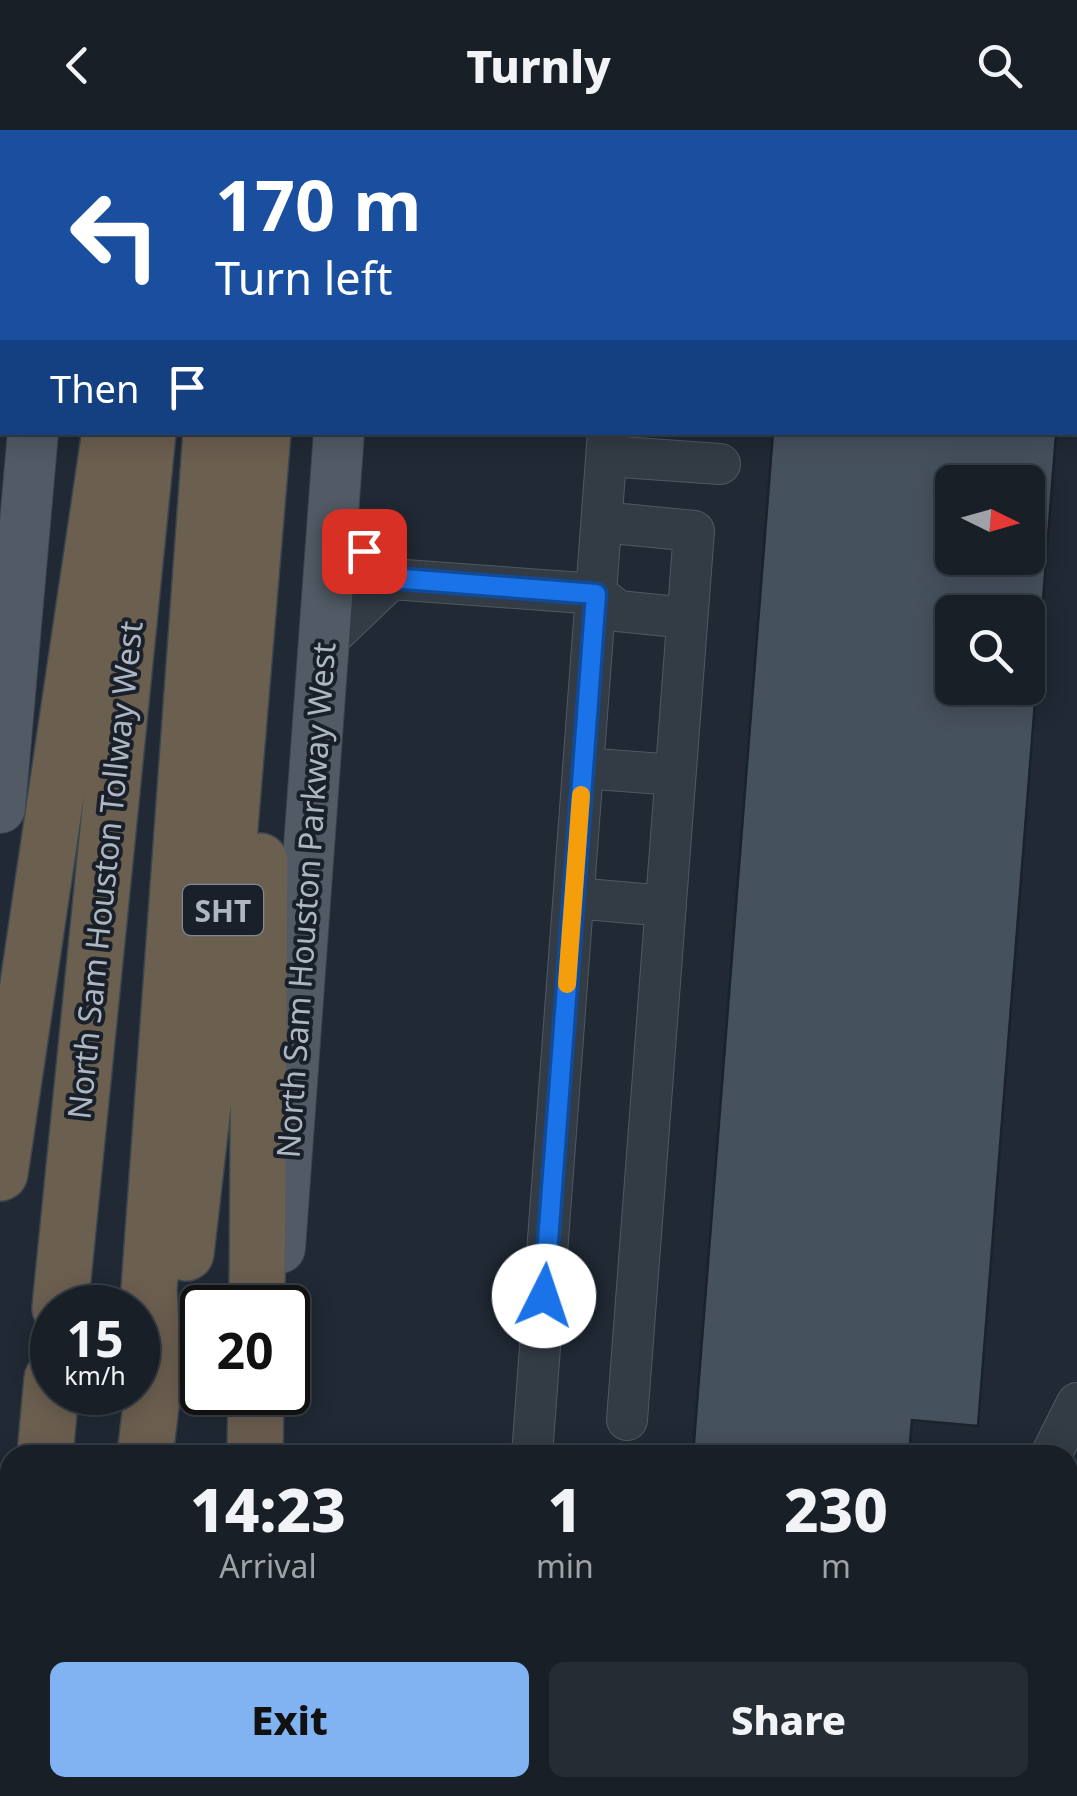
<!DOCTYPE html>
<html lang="en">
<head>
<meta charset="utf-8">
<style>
  body { margin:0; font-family:"Noto Sans",sans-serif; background:#252c33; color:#f1f3f6; height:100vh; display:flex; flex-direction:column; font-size:38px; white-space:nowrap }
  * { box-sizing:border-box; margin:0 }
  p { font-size:32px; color:#9fa2a7 }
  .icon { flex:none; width:55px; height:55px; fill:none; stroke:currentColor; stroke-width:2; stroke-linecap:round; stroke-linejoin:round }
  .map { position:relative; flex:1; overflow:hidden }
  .drawer { position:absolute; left:0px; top:1315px; width:1078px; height:352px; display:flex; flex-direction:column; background:#181f27; border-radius:30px 30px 0 0; box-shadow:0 5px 25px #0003,0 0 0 2px #363d44 }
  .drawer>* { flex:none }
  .guide { position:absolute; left:0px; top:0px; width:1078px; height:305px; box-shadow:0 5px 25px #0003,0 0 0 2px #363d44; background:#1a4fa0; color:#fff; overflow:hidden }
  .needle { width:65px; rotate:95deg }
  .buttons { position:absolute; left:935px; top:335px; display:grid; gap:20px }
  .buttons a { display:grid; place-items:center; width:110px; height:110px; border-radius:15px; background:#181f27; box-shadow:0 5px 25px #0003,0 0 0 2px #363d44; font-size:50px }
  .speed { position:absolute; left:30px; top:1155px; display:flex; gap:20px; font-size:50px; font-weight:700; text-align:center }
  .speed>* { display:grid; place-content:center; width:130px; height:130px; border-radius:50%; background:#181f27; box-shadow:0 5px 25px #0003,0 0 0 2px #363d44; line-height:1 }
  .speed small { font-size:25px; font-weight:400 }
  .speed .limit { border:5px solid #111; border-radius:15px; background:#fff; color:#111 }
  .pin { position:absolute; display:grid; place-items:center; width:85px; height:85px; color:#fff; margin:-42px; border-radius:20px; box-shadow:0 5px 15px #0006 }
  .me { position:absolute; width:110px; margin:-55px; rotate:4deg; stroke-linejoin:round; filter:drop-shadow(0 0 8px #0008) }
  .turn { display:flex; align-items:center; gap:35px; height:210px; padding:0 50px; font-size:45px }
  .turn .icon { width:130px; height:130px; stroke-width:2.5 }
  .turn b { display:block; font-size:70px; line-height:85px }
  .then { display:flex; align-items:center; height:95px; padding:0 50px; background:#0003; gap:20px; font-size:38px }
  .eta { display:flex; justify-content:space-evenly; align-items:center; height:170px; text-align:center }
  .eta b { font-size:60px; font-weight:800; line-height:70px }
  .button { display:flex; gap:20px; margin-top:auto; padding:20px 50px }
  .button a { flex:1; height:115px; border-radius:15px; background:#81b2f2; color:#111; font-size:40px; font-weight:800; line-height:115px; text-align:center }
  .button a+a { background:#252c33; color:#f1f3f6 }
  header { display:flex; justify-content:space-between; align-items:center; height:130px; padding:0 50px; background:#181f27; font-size:45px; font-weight:800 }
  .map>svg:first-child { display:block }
  .building { fill:#46515e; stroke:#1a222b; stroke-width:2.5; fill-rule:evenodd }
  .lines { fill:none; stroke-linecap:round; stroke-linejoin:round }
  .minor-casing { stroke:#505963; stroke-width:42 }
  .major-casing { stroke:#3c444e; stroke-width:52 }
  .highway-casing { stroke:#3d464f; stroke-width:58 }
  .minor { stroke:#333b45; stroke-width:40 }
  .major { stroke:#515a65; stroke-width:50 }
  .highway { stroke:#6b5f50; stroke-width:55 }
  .route-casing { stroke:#114b97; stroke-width:25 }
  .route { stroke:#1a73e8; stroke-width:18 }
  .slow { stroke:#f59e0b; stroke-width:18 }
  .labels { text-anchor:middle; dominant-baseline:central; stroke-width:8; stroke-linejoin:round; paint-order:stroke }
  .shield { fill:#192029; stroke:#818994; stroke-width:2.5 }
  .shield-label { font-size:30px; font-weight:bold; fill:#adb6c2 }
  .street-label { font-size:32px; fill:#adb6c2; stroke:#192029 }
</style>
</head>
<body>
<header><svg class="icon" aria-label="back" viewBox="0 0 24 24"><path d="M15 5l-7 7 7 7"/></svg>Turnly<svg class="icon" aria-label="search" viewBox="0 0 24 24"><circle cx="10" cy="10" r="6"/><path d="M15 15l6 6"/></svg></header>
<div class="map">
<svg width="1077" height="1666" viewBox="0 0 1077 1666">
  <rect width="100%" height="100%" fill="#202934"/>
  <path class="building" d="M980 0H1047L1046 2Z
    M773 302 1056 305 978 1296 912 1290 909 1325H693ZM952 352H1028V428H952ZM952 482H1028V558H952Z"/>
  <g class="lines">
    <defs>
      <path id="minor" d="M1075 76H1077
        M607 326 720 334
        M602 392 694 401 627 1290
        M391 449 597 464 618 481 687 488
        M324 513 391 449 333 384
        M583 638 675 645
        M574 768 666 776
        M532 1325 608 302
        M1051 1325 1077 1273
        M506 1666 507 1658
        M786 1666 787 1658
        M894 1666 897 1658"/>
      <path id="major" d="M56 2V0
        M360 2V0
        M0 678 33 302
        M280 1118 339 302
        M239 1666 240 1658"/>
      <path id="highway" d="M175 2 176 0
        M234 2V0
        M287 2V0
        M0 1043 110 302
        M186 1123 216 864 263 302
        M60 1178 148 302
        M257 1178 260 731
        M45 1325 52 1249
        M145 1325 154 1251 149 1160 211 302
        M255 1325 256 1262
        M10 1666 11 1658
        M106 1666V1658"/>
    </defs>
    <use href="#minor" class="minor-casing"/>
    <use href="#major" class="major-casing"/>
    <use href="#highway" class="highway-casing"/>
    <use href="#minor" class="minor"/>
    <use href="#major" class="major"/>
    <use href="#highway" class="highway"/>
  </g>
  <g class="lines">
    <defs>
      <path id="route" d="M364 421 391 448 596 464 544 1166"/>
    </defs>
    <use href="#route" class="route-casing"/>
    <use href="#route" class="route"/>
    <path class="slow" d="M567 854 581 665"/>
  </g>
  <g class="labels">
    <rect class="shield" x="183" y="755" width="80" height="50" rx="8"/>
    <g class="shield-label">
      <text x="223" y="780">SHT</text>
    </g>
    <g class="street-label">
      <text transform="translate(104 740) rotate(-84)">North Sam Houston Tollway West</text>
      <text transform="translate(305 770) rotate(-86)">North Sam Houston Parkway West</text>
    </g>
  </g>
</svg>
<div class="buttons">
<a><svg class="needle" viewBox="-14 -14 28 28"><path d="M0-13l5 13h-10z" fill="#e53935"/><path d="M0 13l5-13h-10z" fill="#9fa2a7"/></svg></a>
<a><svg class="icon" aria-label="search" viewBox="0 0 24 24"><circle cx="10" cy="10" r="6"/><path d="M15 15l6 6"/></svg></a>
</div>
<div class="speed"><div>15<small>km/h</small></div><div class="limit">20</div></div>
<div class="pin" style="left:364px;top:421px;background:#d93025"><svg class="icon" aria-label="arrive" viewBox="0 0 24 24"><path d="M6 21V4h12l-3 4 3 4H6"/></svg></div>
<svg class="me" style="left:544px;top:1166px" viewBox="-20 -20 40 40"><circle r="19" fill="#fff"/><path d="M0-13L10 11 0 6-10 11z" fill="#1a73e8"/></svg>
<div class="guide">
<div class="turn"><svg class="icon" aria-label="left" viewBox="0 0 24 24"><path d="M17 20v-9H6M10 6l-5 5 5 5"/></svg><div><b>170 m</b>Turn left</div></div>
<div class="then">Then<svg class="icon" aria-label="arrive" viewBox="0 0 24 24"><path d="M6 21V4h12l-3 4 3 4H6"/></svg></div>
</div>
<section class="drawer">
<div class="eta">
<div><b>14:23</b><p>Arrival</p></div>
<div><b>1</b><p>min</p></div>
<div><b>230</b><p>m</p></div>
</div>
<div class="button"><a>Exit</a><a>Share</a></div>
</section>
</div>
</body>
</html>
